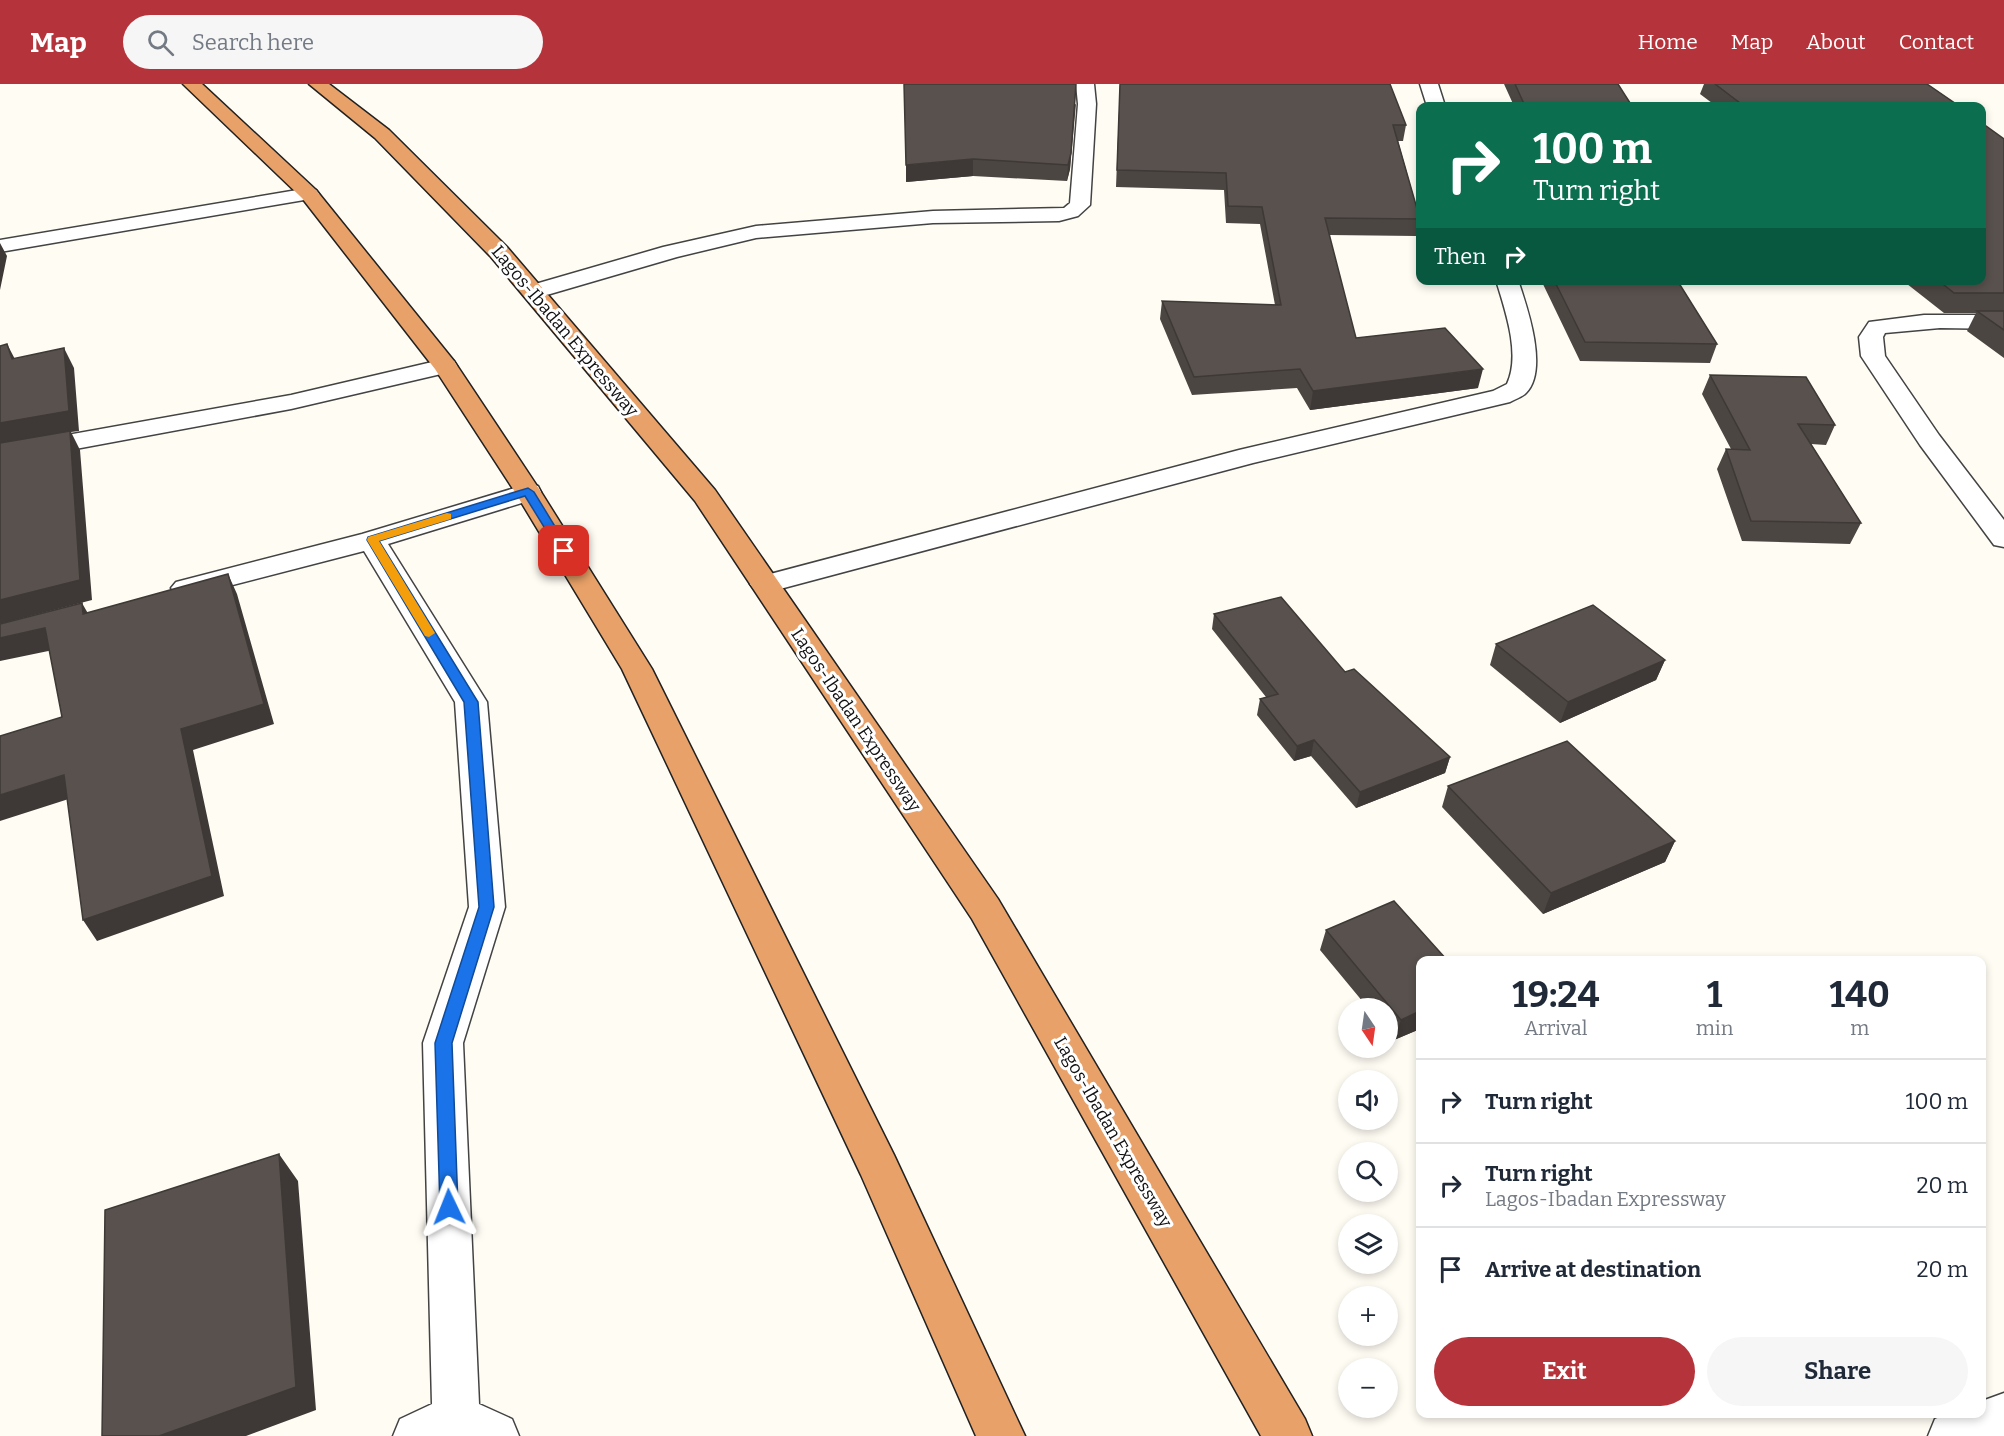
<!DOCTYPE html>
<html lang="en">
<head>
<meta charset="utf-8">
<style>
  body { margin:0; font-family:Bitter,serif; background:#f6f6f7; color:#1f2937; height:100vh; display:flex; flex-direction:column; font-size:22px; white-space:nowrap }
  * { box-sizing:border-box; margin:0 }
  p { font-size:20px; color:#747a83 }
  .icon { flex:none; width:33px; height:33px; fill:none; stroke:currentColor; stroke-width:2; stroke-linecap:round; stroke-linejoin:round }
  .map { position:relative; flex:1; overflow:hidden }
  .details { position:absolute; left:1416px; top:872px; width:570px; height:462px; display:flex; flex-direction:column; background:#fff; border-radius:12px; box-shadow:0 3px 9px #0003 }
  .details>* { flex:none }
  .guide { position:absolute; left:1416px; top:18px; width:570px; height:183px; border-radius:12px; box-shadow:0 3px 9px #0003; background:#0b6e4f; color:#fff; overflow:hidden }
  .needle { width:39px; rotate:167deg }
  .buttons { position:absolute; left:1338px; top:914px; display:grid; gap:12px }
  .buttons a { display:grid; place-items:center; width:60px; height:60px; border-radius:50%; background:#fff; box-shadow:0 3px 9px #0003; font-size:30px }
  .pin { position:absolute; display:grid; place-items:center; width:51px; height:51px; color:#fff; margin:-26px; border-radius:12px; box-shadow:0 3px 9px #0006 }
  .me { position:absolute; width:66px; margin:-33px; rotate:358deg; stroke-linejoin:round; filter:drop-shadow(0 0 4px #0008) }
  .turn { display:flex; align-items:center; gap:21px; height:126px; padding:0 18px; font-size:27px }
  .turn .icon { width:78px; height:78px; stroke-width:2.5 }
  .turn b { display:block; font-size:42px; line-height:51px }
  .then { display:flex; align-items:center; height:57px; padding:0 18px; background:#0003; gap:12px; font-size:22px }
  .eta { display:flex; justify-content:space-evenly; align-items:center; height:102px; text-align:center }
  .eta b { font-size:36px; font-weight:700; line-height:42px }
  .primary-button { display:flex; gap:12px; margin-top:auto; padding:12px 18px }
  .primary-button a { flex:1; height:69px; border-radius:36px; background:#b5333a; color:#fff; font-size:24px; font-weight:700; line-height:69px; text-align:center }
  .primary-button a+a { background:#f6f6f7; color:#1f2937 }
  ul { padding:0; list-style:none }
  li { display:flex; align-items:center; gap:18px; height:84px; padding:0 18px; border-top:2px solid #e0e1e3 }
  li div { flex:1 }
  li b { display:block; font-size:22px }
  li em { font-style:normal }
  header { display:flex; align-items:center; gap:36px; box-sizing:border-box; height:84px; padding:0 30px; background:#b5333a; color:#fff }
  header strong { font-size:28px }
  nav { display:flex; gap:33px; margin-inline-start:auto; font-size:21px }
  .search { width:420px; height:54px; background:#f6f6f7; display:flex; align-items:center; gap:15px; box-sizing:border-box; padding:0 21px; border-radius:33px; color:#747a83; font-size:22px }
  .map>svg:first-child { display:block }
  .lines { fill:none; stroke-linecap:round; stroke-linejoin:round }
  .minor-casing { stroke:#434343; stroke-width:3 }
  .highway-casing { stroke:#212121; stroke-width:3 }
  .minor { fill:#fff; fill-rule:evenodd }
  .highway { fill:#e8a168; fill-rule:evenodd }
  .wall { fill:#4c4642 }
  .shaded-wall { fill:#3e3936 }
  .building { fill:#58514d; stroke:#3e3936; stroke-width:1.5 }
  .route { fill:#1a73e8; stroke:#114b97; stroke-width:1.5 }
  .slow { fill:#f59e0b }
  .labels { text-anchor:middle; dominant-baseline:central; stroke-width:6; stroke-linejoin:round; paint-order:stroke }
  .street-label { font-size:18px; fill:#101010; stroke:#fff }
</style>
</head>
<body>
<header>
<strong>Map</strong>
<div class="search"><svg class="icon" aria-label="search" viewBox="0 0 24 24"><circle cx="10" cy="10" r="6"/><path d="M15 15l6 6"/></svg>Search here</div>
<nav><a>Home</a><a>Map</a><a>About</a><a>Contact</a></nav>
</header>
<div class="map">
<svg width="2004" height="1352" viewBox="0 0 2004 1352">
  <rect width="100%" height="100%" fill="#fefcf3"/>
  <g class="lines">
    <defs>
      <path id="minor" d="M1076 0H1094L1096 20 1090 121 1078 132 1059 137 933 139 756 154 677 173 533 215 525 213 522 208 525 203 663 163 756 142 933 127 1064 124 1070 119 1078 20Z
        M1420 0H1438L1445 22H1427Z
        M309 104 316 106 319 110 316 114 0 168V156Z
        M1496 196H1518C1527 223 1549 286 1526 309 1522 313 1515 315 1510 318L1253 379 765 509 755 506 750 500 755 494 1239 366 1493 307 1507 300C1521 270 1505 226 1496 196Z
        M1924 231H2004V245L1940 244 1885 249 1883 253 1885 272 1939 351 2004 436V463L1994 461 1920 361 1861 272 1859 253 1869 238Z
        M445 275 454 277 457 282 454 287 291 325 0 379V363L291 311Z
        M528 400 538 402 541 408 538 414 388 460 487 618 505 823 463 959 479 1320 512 1335 519 1352H393L400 1335 432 1320 423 959 469 823 455 618 364 467 186 513 176 510 171 504 176 498 362 450Z
        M2004 1309V1352H1928L1935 1335 1949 1329H1982V1317Z"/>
      <path id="highway" d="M183 0H202L316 106 454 277 541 408 652 585 894 1071 1025 1352H976L861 1091 622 585 515 408 435 285 302 114Z
        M309 0H329L389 46 507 163 715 406 998 815 1305 1335 1312 1352H1261L972 835 695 417 491 173 375 54Z"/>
    </defs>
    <use href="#minor" class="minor-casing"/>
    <use href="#highway" class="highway-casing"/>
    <use href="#minor" class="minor"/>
    <use href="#highway" class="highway"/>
  </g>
  <path class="wall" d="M1120 0 1406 41 1403 57H1398L1420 135 1416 152 1329 151 1356 254 1478 304 1310 326 1297 304 1192 311 1160 235 1162 217 1275 221 1260 140 1226 139 1224 106 1116 103Z
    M1504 0H1618L1632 22H1514Z
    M1704 0H1927L1959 22H1716L1700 10Z
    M1076 20 1070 85 1067 97 973 92 906 98Z
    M2004 55V274L1967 247 1976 229H1944L1902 196H1982Z
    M1541 196H1677L1717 260 1710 279 1580 277Z
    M1710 291 1835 341 1826 361 1811 360 1861 439 1850 460 1742 457 1717 385 1726 365H1731L1702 310Z
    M1214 530 1345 588 1450 673 1445 689 1356 724 1311 672 1294 677 1257 631 1260 615 1266 613 1212 545Z
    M1496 560 1665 576 1656 596 1560 639 1490 581Z
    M1448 702 1675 757 1665 778 1543 830 1442 723Z
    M1326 846 1420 876V946V945L1394 956 1388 948V924H1368L1320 866Z"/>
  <path class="shaded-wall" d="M1076 4 1070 85 1067 97 1068 81Z
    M973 75V92L906 98V81Z
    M0 159 7 172 0 206Z
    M7 260 17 279 12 275Z
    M64 264 74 284 79 347 71 348 80 366 92 516 0 540V339Z
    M1483 285 1478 304 1310 326 1313 307Z
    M228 490 237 510 274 640 193 666 224 812 97 857 83 836Z
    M82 519 94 540 83 530Z
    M45 544 58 565 0 577V554Z
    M1665 576 1656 596 1560 639 1568 618Z
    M1314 656 1311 672 1294 677 1297 662Z
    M1450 673 1445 689 1356 724 1360 708Z
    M64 691 78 712 0 737V711Z
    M1675 757 1665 778 1543 830 1551 809Z
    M1420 927V945L1394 956 1401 936Z
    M279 1070 298 1097 316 1326 246 1352H159Z"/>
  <path class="building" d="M904 0H1076L1071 69 1068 81 973 75 906 81Z
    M1120 0H1390L1406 41H1393L1420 135 1325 134 1356 254 1445 244 1483 285 1313 307 1300 285 1194 293 1162 217 1281 221 1262 123 1228 122 1226 89 1117 86Z
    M1515 0H1618L1632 22H1525Z
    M1715 0H1927L1959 22H1744Z
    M1982 39 2004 55V209H1954L1938 196H1982Z
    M1554 196H1677L1717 260 1585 258Z
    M1977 227H2004V246Z
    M7 260 12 275 64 264 69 327 0 339V262Z
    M1710 291 1806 293 1835 341 1798 340 1861 439 1751 437 1726 365 1750 366Z
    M70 347 80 496 0 516V359Z
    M228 490 264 620 181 645 212 792 83 836 64 691 0 711V652L62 633 45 544 0 554V540L82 519 83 530Z
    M1281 513 1345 588 1354 585 1450 673 1360 708 1314 656 1297 662 1260 615 1278 610 1214 530Z
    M1593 521 1665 576 1568 618 1496 560Z
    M1567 657 1675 757 1551 809 1448 702Z
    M1394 817 1447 876H1420V927L1401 936 1326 846Z
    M279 1070 296 1303 159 1352H102L105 1126Z"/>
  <path class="route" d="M528 404 534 408 570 467 569 469H560L525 412 379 457 478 618 494 823 452 959 458 1123 455 1129 449 1131 442 1129 440 1123 435 959 479 823 464 618 367 456 368 453Z"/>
  <path class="slow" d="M447 429 451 430V435L379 457 435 549 429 553 425 552 367 456 368 453Z"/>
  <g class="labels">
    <g class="street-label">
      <text transform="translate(565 247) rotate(50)">Lagos-Ibadan Expressway</text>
      <text transform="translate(856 636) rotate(56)">Lagos-Ibadan Expressway</text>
      <text transform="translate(1113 1048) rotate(60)">Lagos-Ibadan Expressway</text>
    </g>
  </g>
</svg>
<div class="buttons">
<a><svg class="needle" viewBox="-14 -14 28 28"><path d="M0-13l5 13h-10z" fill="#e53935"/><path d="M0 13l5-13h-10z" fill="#747a83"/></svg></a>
<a><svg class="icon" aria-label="sound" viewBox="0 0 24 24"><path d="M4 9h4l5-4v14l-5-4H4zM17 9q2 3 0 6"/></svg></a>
<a><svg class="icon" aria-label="search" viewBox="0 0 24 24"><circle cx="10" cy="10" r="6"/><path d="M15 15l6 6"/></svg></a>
<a><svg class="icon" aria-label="layers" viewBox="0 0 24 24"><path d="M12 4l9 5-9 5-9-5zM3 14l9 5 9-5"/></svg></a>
<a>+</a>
<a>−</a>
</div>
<div class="pin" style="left:564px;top:467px;background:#d93025"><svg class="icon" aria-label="arrive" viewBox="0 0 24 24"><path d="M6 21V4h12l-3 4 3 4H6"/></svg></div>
<svg class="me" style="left:449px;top:1123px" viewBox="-20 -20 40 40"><path d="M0-17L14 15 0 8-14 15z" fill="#1a73e8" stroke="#fff" stroke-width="4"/></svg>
<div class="guide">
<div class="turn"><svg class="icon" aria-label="right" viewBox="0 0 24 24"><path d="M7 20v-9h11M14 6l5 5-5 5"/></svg><div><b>100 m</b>Turn right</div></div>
<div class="then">Then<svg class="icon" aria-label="right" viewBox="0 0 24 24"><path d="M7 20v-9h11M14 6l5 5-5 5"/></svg></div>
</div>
<section class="details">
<div class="eta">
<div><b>19:24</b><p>Arrival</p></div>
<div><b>1</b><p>min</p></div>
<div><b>140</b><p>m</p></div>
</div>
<ul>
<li><svg class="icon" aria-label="right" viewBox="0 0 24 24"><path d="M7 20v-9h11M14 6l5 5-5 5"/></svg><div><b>Turn right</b></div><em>100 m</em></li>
<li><svg class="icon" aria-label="right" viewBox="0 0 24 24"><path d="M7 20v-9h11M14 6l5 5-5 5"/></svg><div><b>Turn right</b><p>Lagos-Ibadan Expressway</p></div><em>20 m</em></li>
<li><svg class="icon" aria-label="arrive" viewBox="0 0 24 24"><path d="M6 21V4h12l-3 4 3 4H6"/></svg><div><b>Arrive at destination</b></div><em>20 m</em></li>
</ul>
<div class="primary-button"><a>Exit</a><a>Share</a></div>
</section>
</div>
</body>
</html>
